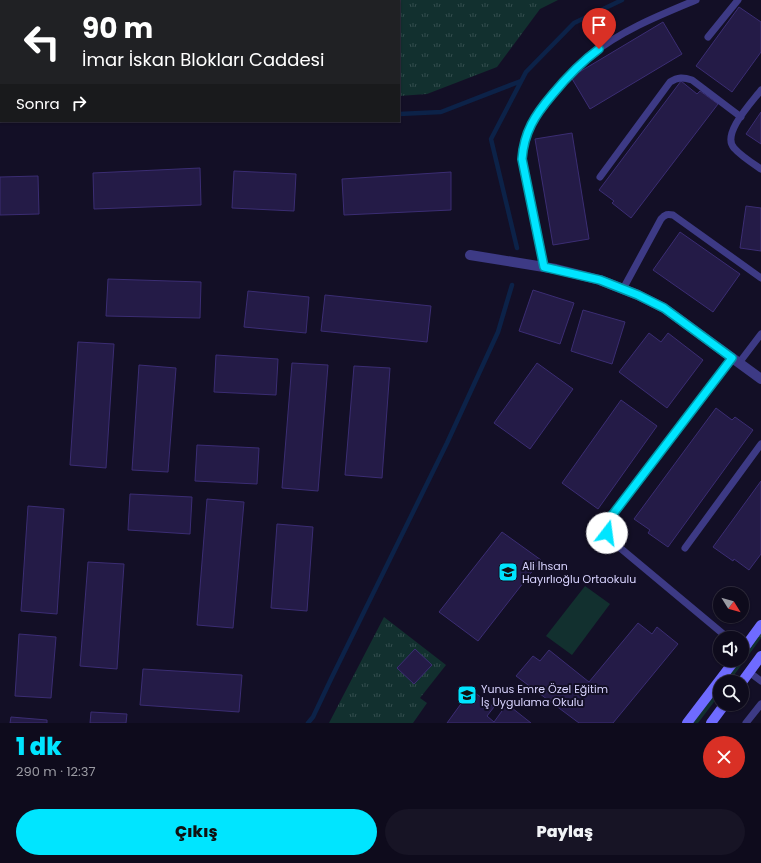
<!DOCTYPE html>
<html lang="tr">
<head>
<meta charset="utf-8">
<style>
  body { margin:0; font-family:Poppins,sans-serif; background:#171425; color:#f1f3f6; height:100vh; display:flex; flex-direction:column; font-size:15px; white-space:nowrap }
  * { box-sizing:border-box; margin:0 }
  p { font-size:13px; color:#9b9ba3 }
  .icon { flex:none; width:22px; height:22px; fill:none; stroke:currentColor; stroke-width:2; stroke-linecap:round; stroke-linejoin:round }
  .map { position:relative; height:723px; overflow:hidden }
  .sheet { display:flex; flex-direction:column; background:#0e0b1c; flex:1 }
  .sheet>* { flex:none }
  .guide { position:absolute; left:0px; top:0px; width:400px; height:122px; box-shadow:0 1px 3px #0004,0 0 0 1px #2e2b3b; background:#202124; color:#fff; overflow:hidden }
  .needle { width:26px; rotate:127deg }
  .buttons { position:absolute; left:713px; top:587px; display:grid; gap:8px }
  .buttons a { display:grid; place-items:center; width:36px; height:36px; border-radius:50%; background:#0e0b1c; box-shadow:0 1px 3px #0004,0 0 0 1px #2e2b3b; font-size:20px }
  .pin { position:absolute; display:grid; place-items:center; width:34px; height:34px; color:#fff; margin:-41px -17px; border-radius:50% 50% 50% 0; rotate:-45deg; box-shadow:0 0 4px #0007 }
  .pin .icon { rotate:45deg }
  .me { position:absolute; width:44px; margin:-22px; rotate:15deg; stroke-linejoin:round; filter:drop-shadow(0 0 3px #0008) }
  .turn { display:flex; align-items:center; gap:14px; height:84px; padding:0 16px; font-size:18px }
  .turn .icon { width:52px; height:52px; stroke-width:2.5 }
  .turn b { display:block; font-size:28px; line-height:34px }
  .then { display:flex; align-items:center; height:38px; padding:0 16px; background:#0003; gap:8px; font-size:15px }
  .round { display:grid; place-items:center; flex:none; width:42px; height:42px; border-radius:21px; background:#171425 }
  .headline { display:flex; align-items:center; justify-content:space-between; height:68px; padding:0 16px }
  h1 { font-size:24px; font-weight:800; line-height:30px; color:#00e5ff }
  .primary-button { display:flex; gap:8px; margin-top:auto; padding:8px 16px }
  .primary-button a { flex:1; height:46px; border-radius:24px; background:#00e5ff; color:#111; font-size:16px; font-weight:800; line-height:46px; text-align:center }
  .primary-button a+a { background:#171425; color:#f1f3f6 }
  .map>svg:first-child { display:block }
  .grass { fill:url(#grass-tufts) }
  .park { fill:url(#park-dots) }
  .pitch { fill:#12302f }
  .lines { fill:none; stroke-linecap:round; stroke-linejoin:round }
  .stream { stroke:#0c2248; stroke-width:4.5 }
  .building { fill:#241b47; stroke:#3b2d73 }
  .lane { stroke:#3d3a85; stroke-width:7 }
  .street { stroke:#3d3a85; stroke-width:10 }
  .secondary { stroke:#6f6bff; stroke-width:10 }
  .route-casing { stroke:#0095a6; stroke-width:10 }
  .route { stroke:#00e5ff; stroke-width:7 }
  .labels { text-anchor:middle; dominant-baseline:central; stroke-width:4; stroke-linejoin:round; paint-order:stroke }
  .poi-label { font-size:11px; fill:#d9d4ff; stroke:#130f26; text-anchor:start }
</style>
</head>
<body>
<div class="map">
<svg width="761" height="723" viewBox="0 0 761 723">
  <defs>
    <pattern id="grass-tufts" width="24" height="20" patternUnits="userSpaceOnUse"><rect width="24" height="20" fill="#12302f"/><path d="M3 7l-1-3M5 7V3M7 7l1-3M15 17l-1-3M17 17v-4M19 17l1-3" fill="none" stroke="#344d4e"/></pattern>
    <pattern id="park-dots" width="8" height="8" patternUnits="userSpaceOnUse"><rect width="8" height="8" fill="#12302f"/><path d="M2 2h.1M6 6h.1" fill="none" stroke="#344d4e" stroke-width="1.8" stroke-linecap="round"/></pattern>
  </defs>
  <rect width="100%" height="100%" fill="#130f26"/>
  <path class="grass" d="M69 0H558L540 9 497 67 427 94 399 96V1H69Z
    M384 617 446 665 420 698 427 703 413 723H329Z
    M761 629V638L729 682H721L737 660H742V654Z
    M720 683V694L698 723H690Z"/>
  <path class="park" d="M0 0H69L1 1V49Z"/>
  <path class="pitch" d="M585 586 610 604 572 655 546 636Z"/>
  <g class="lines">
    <path class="stream" d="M0 83H1
      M399 114 441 112 521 81
      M517 248 491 139 526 72 574 23 622 0
      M308 723 313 717 331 679 447 443 498 332 512 285"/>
  </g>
  <path class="building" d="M22 0H56L22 1Z
    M739 7 761 22V52L732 92 696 66Z
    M663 22 682 54 590 109 571 77Z
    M681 81 697 94 700 91 718 104 631 218 612 203 614 201 599 190Z
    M761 112V144L746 134Z
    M572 133 589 239 553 245 535 139Z
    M200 168 201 205 94 209 93 173Z
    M234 171 296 174 294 211 232 208Z
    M451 172V210L344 215 342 179Z
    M38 176 39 214 0 215V177Z
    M746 206 761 208V251L740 248Z
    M680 232 740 274 713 312 653 270Z
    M108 279 201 282 200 318 106 316Z
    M533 290 574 303 560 344 519 331Z
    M248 291 309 297 306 333 244 327Z
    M325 295 431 306 427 342 321 331Z
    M583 310 625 322 612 364 571 351Z
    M649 333 661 342 668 333 703 360 667 408 619 372Z
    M78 342 114 344 106 468 70 465Z
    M216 355 278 359 276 395 214 392Z
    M292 363 328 365 318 491 282 488Z
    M537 363 573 389 530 449 494 423Z
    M139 365 176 368 168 472 132 470Z
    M354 366 390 368 382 478 345 475Z
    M621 400 657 426 598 509 562 483Z
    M716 408 732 420 735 417 753 430 668 547 648 533 650 530 634 519Z
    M197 445 259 448 257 484 195 481Z
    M761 481V554L749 570 734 559 733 561 713 547Z
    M130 494 192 497 190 534 128 530Z
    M207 499 244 502 233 628 197 625Z
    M28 506 64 509 57 614 21 611Z
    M277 524 313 527 307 611 271 608Z
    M502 532 541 560 478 641 439 612Z
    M88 562 124 564 117 669 80 666Z
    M638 623 652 634 657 627 678 644 613 723H579L516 676 533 656 540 661 549 650 589 682Z
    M19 634 56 637 51 698 15 696Z
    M415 649 432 665 414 684 397 668Z
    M143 669 242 675 239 712 140 705Z
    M471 690 494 707 487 716 494 722 507 704 531 723H447Z
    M91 712 127 714 126 723H90Z
    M11 717 47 720V723H10Z"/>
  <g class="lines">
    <path class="lane" d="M708 37 738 0
      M761 90C752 102 721 134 734 148 741 156 752 163 761 169
      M600 177 670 82C678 77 683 77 692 80L741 117
      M544 267 522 159C525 131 535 115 553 94 564 80 576 66 591 55 622 30 660 15 696 0
      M623 289 661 219C665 214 668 214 673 215L761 278
      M739 363 761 334
      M685 548 761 444
      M728 638 613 542C606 534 606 527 610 518L732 358
      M749 672 761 681
      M746 723 761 704"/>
    <path class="street" d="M470 255 556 269 600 280 638 295 664 308 761 379"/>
    <path class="secondary" d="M742 651 761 625
      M742 682 761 656
      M687 723 735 660
      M711 723 725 704"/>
  </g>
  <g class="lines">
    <defs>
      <path id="route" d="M599 49C581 62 566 78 552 95 535 115 524 132 522 159L544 267 600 280 638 295 664 308 732 358 610 518 606 528 607 533"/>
    </defs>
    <use href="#route" class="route-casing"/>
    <use href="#route" class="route"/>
  </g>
  <defs>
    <symbol id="school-square" viewBox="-11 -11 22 22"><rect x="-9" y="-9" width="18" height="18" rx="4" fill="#00e5ff" stroke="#130f26"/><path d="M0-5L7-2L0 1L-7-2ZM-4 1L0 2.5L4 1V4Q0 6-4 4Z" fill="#111"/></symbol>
  </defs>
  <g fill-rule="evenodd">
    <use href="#school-square" x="497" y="561" width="22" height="22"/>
    <use href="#school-square" x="456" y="684" width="22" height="22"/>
  </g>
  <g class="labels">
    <g class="poi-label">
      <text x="522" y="566">Ali İhsan<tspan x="522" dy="13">Hayırlıoğlu Ortaokulu</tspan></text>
      <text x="481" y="689">Yunus Emre Özel Eğitim<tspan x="481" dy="13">İş Uygulama Okulu</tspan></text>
    </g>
  </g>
</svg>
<div class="buttons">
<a><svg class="needle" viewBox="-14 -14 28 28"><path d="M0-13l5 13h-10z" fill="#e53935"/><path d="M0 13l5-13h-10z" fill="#9b9ba3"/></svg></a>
<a><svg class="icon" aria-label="sound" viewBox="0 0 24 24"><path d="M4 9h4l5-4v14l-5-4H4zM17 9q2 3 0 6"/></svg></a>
<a><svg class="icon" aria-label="search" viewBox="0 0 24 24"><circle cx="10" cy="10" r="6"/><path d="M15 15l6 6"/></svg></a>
</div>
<div class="pin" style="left:599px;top:49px;background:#d93025"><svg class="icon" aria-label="arrive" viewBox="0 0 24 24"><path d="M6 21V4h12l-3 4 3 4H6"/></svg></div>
<svg class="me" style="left:607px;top:533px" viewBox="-20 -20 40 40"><circle r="19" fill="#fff"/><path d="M0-13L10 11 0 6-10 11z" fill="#00e5ff"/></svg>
<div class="guide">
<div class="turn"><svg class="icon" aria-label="left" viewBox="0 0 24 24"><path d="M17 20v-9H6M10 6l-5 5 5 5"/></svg><div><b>90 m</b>İmar İskan Blokları Caddesi</div></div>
<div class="then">Sonra<svg class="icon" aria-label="right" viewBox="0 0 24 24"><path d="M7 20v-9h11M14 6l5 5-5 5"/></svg></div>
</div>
</div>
<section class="sheet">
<div class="headline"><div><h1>1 dk</h1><p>290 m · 12:37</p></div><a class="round" style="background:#d93025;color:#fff"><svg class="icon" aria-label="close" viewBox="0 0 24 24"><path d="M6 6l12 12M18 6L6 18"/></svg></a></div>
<div class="primary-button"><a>Çıkış</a><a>Paylaş</a></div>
</section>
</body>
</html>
